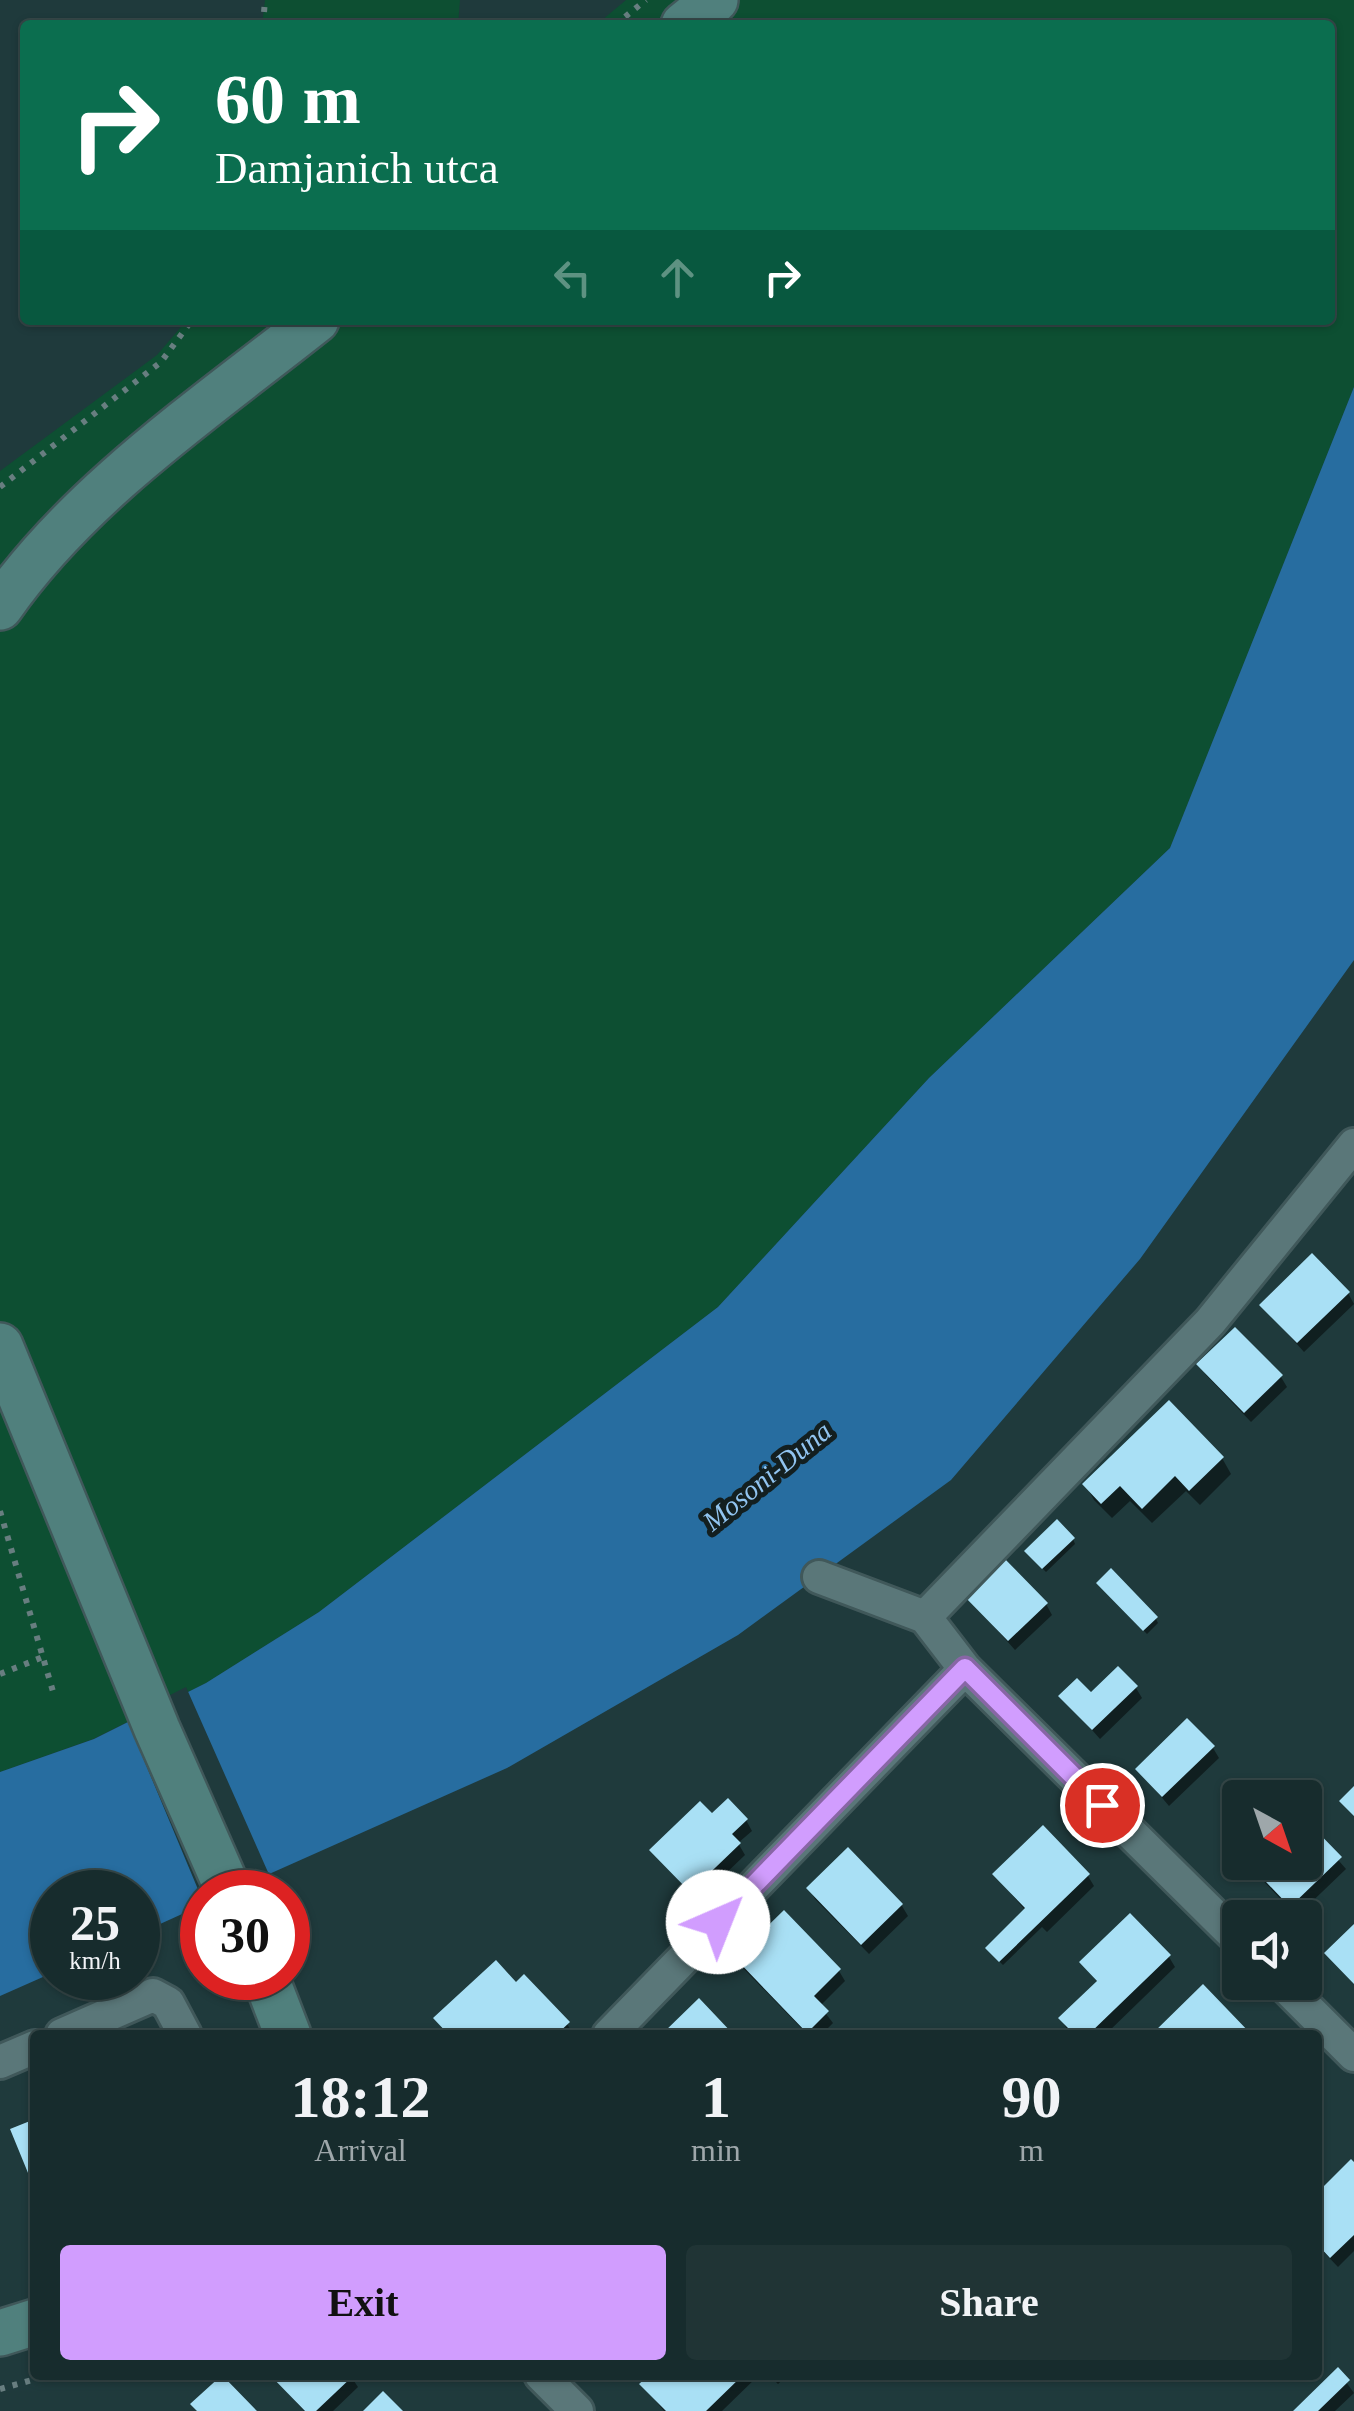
<!DOCTYPE html>
<html lang="en">
<head>
<meta charset="utf-8">
<style>
  body { margin:0; font-family:"Times New Roman",serif; background:#203435; color:#f1f3f6; height:100vh; display:flex; flex-direction:column; font-size:38px; white-space:nowrap }
  * { box-sizing:border-box; margin:0 }
  p { font-size:32px; color:#9ea7aa }
  .icon { flex:none; width:55px; height:55px; fill:none; stroke:currentColor; stroke-width:2; stroke-linecap:round; stroke-linejoin:round }
  .map { position:relative; flex:1; overflow:hidden }
  .details { position:absolute; left:30px; top:2030px; width:1292px; height:350px; display:flex; flex-direction:column; background:#172c2d; border-radius:10px; box-shadow:0 2px 8px #0004,0 0 0 2px #364849 }
  .details>* { flex:none }
  .banner { position:absolute; left:20px; top:20px; width:1315px; height:305px; border-radius:10px; box-shadow:0 2px 8px #0004,0 0 0 2px #364849; background:#0b6e4f; color:#fff; overflow:hidden }
  .needle { width:65px; rotate:140deg }
  .tools { position:absolute; left:1222px; top:1780px; display:grid; gap:20px }
  .tools a { display:grid; place-items:center; width:100px; height:100px; border-radius:10px; background:#172c2d; box-shadow:0 2px 8px #0004,0 0 0 2px #364849; font-size:50px }
  .speed { position:absolute; left:30px; top:1870px; display:flex; gap:20px; font-size:50px; font-weight:700; text-align:center }
  .speed>* { display:grid; place-content:center; width:130px; height:130px; border-radius:50%; background:#172c2d; box-shadow:0 2px 8px #0004,0 0 0 2px #364849; line-height:1 }
  .speed small { font-size:25px; font-weight:400 }
  .speed .limit { border:15px solid #d22; background:#fff; color:#111 }
  .pin { position:absolute; display:grid; place-items:center; width:85px; height:85px; color:#fff; margin:-42px; border:5px solid #fff; border-radius:50%; box-shadow:0 2px 10px #0007 }
  .me { position:absolute; width:110px; margin:-55px; rotate:44deg; stroke-linejoin:round; filter:drop-shadow(0 0 8px #0008) }
  .turn { display:flex; align-items:center; gap:35px; height:210px; padding:0 30px; font-size:45px }
  .turn .icon { width:130px; height:130px; stroke-width:2.5 }
  .turn b { display:block; font-size:70px; line-height:85px }
  .lanes { display:flex; align-items:center; height:95px; padding:0 30px; background:#0003; justify-content:center; gap:50px; direction:ltr }
  .lanes .off { opacity:.35 }
  .eta { display:flex; justify-content:space-evenly; align-items:center; height:170px; text-align:center }
  .eta b { font-size:60px; font-weight:800; line-height:70px }
  .primary-button { display:flex; gap:20px; margin-top:auto; padding:20px 30px }
  .primary-button a { flex:1; height:115px; border-radius:10px; background:#d19dfe; color:#111; font-size:40px; font-weight:800; line-height:115px; text-align:center }
  .primary-button a+a { background:#203435; color:#f1f3f6 }
  .map>svg:first-child { display:block }
  .green { fill:#0d4f32 }
  .water { fill:#276da0 }
  .pier { fill:#1f3a3c }
  .shadow { fill:#0007 }
  .building { fill:#a9e0f5 }
  .lines { fill:none; stroke-linecap:round; stroke-linejoin:round }
  .street-casing { stroke:#40585a; stroke-width:38 }
  .secondary-casing { stroke:#40585a; stroke-width:50 }
  .path { stroke:#687e80; stroke-width:6; stroke-dasharray:5 8; stroke-linecap:butt }
  .street { stroke:#5a7779; stroke-width:32 }
  .secondary { stroke:#50807d; stroke-width:45 }
  .route-casing { stroke:#8866a5; stroke-width:25 }
  .route { stroke:#d19dfe; stroke-width:18 }
  .labels { text-anchor:middle; dominant-baseline:central; stroke-width:10; stroke-linejoin:round; paint-order:stroke }
  .water-label { font-size:28px; font-style:italic; fill:#91c4f0; stroke:#131f20 }
</style>
</head>
<body>
<div class="map">
<svg width="1354" height="2411" viewBox="0 0 1354 2411">
  <rect width="100%" height="100%" fill="#1f3a3c"/>
  <path class="green" d="M265 0H460L458 25H262Z
    M626 0H1354V387L1170 848 929 1078 718 1307 319 1612 206 1683 93 1739 0 1772V471L157 355 187 320H1330V25H596Z"/>
  <path class="water" d="M1354 387V960L1140 1259 951 1480 738 1635 507 1768 229 1892H202V1905L138 1934V1892H52V1973L0 1996V1772L94 1739 206 1683 319 1612 718 1307 929 1078 1170 848Z"/>
  <path class="pier" d="M186 1687 271 1879 241 1892H202V1899L126 1717Z"/>
  <path class="shadow" d="M1348 1293 1354 1304 1304 1352 1262 1305Z
    M1200 1365 1281 1377 1287 1387 1251 1422 1206 1375Z
    M1222 1458 1231 1474 1200 1505 1186 1491 1152 1523 1130 1501 1112 1518 1094 1500 1085 1484Z
    M1073 1539 1075 1544 1046 1572 1030 1556Z
    M1102 1588 1156 1619 1158 1623 1147 1634Z
    M965 1594 1046 1604 1052 1615 1015 1650Z
    M1136 1688 1142 1698 1100 1739 1062 1696H1091Z
    M1213 1748 1219 1758 1169 1806 1138 1769Z
    M712 1817 746 1820 752 1831 738 1843 745 1855 697 1901 653 1851Z
    M1305 1822 1346 1869 1297 1916 1245 1862H1305Z
    M1043 1829 1088 1876 1094 1886 1047 1932 1042 1927 1003 1965 991 1953 1026 1911 995 1875Z
    M848 1851 902 1906 908 1916 869 1954 815 1899 809 1888Z
    M1169 1957 1175 1967 1105 2035H1073L1067 2029 1061 2019 1098 1983 1082 1962Z
    M738 1959 839 1971 845 1981 820 2006 833 2023 821 2035H808L744 1969Z
    M515 1985 567 2024 574 2035H446L436 2018Z
    M1351 2163 1354 2166V2251L1338 2267 1318 2246V2196Z
    M1338 2371 1354 2393 1335 2411H1296Z
    M272 2375H350L358 2387 333 2411H304Z
    M652 2375H759L722 2411H664L642 2384Z
    M769 2375H788L778 2384Z"/>
  <path class="building" d="M1312 1253 1350 1292 1297 1343 1259 1305Z
    M1235 1327 1283 1375 1244 1413 1196 1364Z
    M1169 1400 1224 1457 1189 1491 1175 1476 1142 1509 1120 1486 1101 1504 1082 1484Z
    M1057 1519 1075 1538 1042 1569 1024 1551Z
    M1001 1555 1048 1603 1008 1641 962 1594Z
    M1111 1568 1158 1617 1143 1631 1096 1583Z
    M1118 1666 1138 1686 1092 1730 1058 1696 1077 1678 1091 1692Z
    M1187 1718 1215 1746 1162 1797 1135 1769Z
    M1354 1786V1816L1339 1801Z
    M728 1798 748 1819 732 1834 741 1843 690 1892 649 1850 700 1801 712 1813Z
    M1305 1819 1342 1857 1290 1907 1247 1862H1305Z
    M1043 1825 1090 1874 999 1962 985 1948 1025 1908 992 1874Z
    M848 1847 903 1904 861 1945 806 1888Z
    M784 1910 841 1969 814 1996 829 2011 807 2033 735 1958Z
    M1130 1913 1171 1955 1088 2035H1075L1058 2018 1097 1981 1079 1962Z
    M1354 1924V1984L1324 1953Z
    M496 1960 516 1982 524 1974 570 2022 556 2035H449L433 2018Z
    M1203 1984 1252 2035H1151Z
    M699 1998 734 2035H661Z
    M35 2119V2190L10 2129Z
    M1351 2159 1354 2162V2235L1330 2258 1318 2245V2192Z
    M1338 2367 1350 2380 1318 2411H1293Z
    M222 2375 257 2411H197L190 2404Z
    M270 2375H354L316 2411H305Z
    M649 2375H743L706 2411H666L639 2384Z
    M383 2391 403 2411H363Z"/>
  <g class="lines">
    <defs>
      <path id="street" d="M819 1577 925 1617
        M1240 1941 965 1669 925 1617 1210 1322 1354 1145
        M1281 1982 1354 2055
        M62 2035 153 1995 168 2003 185 2035
        M609 2035 965 1669
        M0 2062 35 2047
        M541 2375 577 2411"/>
      <path id="secondary" d="M684 25 715 0
        M0 607C79 493 208 406 316 320
        M0 1346 157 1729 229 1892
        M266 1978 288 2035
        M0 2333 35 2322"/>
    </defs>
    <use href="#street" class="street-casing"/>
    <use href="#secondary" class="secondary-casing"/>
    <path class="path" d="M263 25 265 0
      M615 25 646 0
      M0 487 161 362 192 320
      M0 1511 54 1695
      M0 1674 43 1657
      M0 2389 50 2375"/>
    <use href="#street" class="street"/>
    <use href="#secondary" class="secondary"/>
  </g>
  <g class="lines">
    <defs>
      <path id="route" d="M718 1922 965 1668 1102 1805"/>
    </defs>
    <use href="#route" class="route-casing"/>
    <use href="#route" class="route"/>
  </g>
  <g class="labels">
    <g class="water-label">
      <text transform="translate(767 1476) rotate(-39)">Mosoni-Duna</text>
    </g>
  </g>
</svg>
<div class="tools">
<a><svg class="needle" viewBox="-14 -14 28 28"><path d="M0-13l5 13h-10z" fill="#e53935"/><path d="M0 13l5-13h-10z" fill="#9ea7aa"/></svg></a>
<a><svg class="icon" aria-label="sound" viewBox="0 0 24 24"><path d="M4 9h4l5-4v14l-5-4H4zM17 9q2 3 0 6"/></svg></a>
</div>
<div class="speed"><div>25<small>km/h</small></div><div class="limit">30</div></div>
<div class="pin" style="left:1102px;top:1805px;background:#d93025"><svg class="icon" aria-label="arrive" viewBox="0 0 24 24"><path d="M6 21V4h12l-3 4 3 4H6"/></svg></div>
<svg class="me" style="left:718px;top:1922px" viewBox="-20 -20 40 40"><circle r="19" fill="#fff"/><path d="M0-13L10 11 0 6-10 11z" fill="#d19dfe"/></svg>
<div class="banner">
<div class="turn"><svg class="icon" aria-label="right" viewBox="0 0 24 24"><path d="M7 20v-9h11M14 6l5 5-5 5"/></svg><div><b>60 m</b>Damjanich utca</div></div>
<div class="lanes"><svg class="icon off" aria-label="left" viewBox="0 0 24 24"><path d="M17 20v-9H6M10 6l-5 5 5 5"/></svg><svg class="icon off" aria-label="ahead" viewBox="0 0 24 24"><path d="M12 20V5M6 11l6-6 6 6"/></svg><svg class="icon" aria-label="right" viewBox="0 0 24 24"><path d="M7 20v-9h11M14 6l5 5-5 5"/></svg></div>
</div>
<section class="details">
<div class="eta">
<div><b>18:12</b><p>Arrival</p></div>
<div><b>1</b><p>min</p></div>
<div><b>90</b><p>m</p></div>
</div>
<div class="primary-button"><a>Exit</a><a>Share</a></div>
</section>
</div>
</body>
</html>
